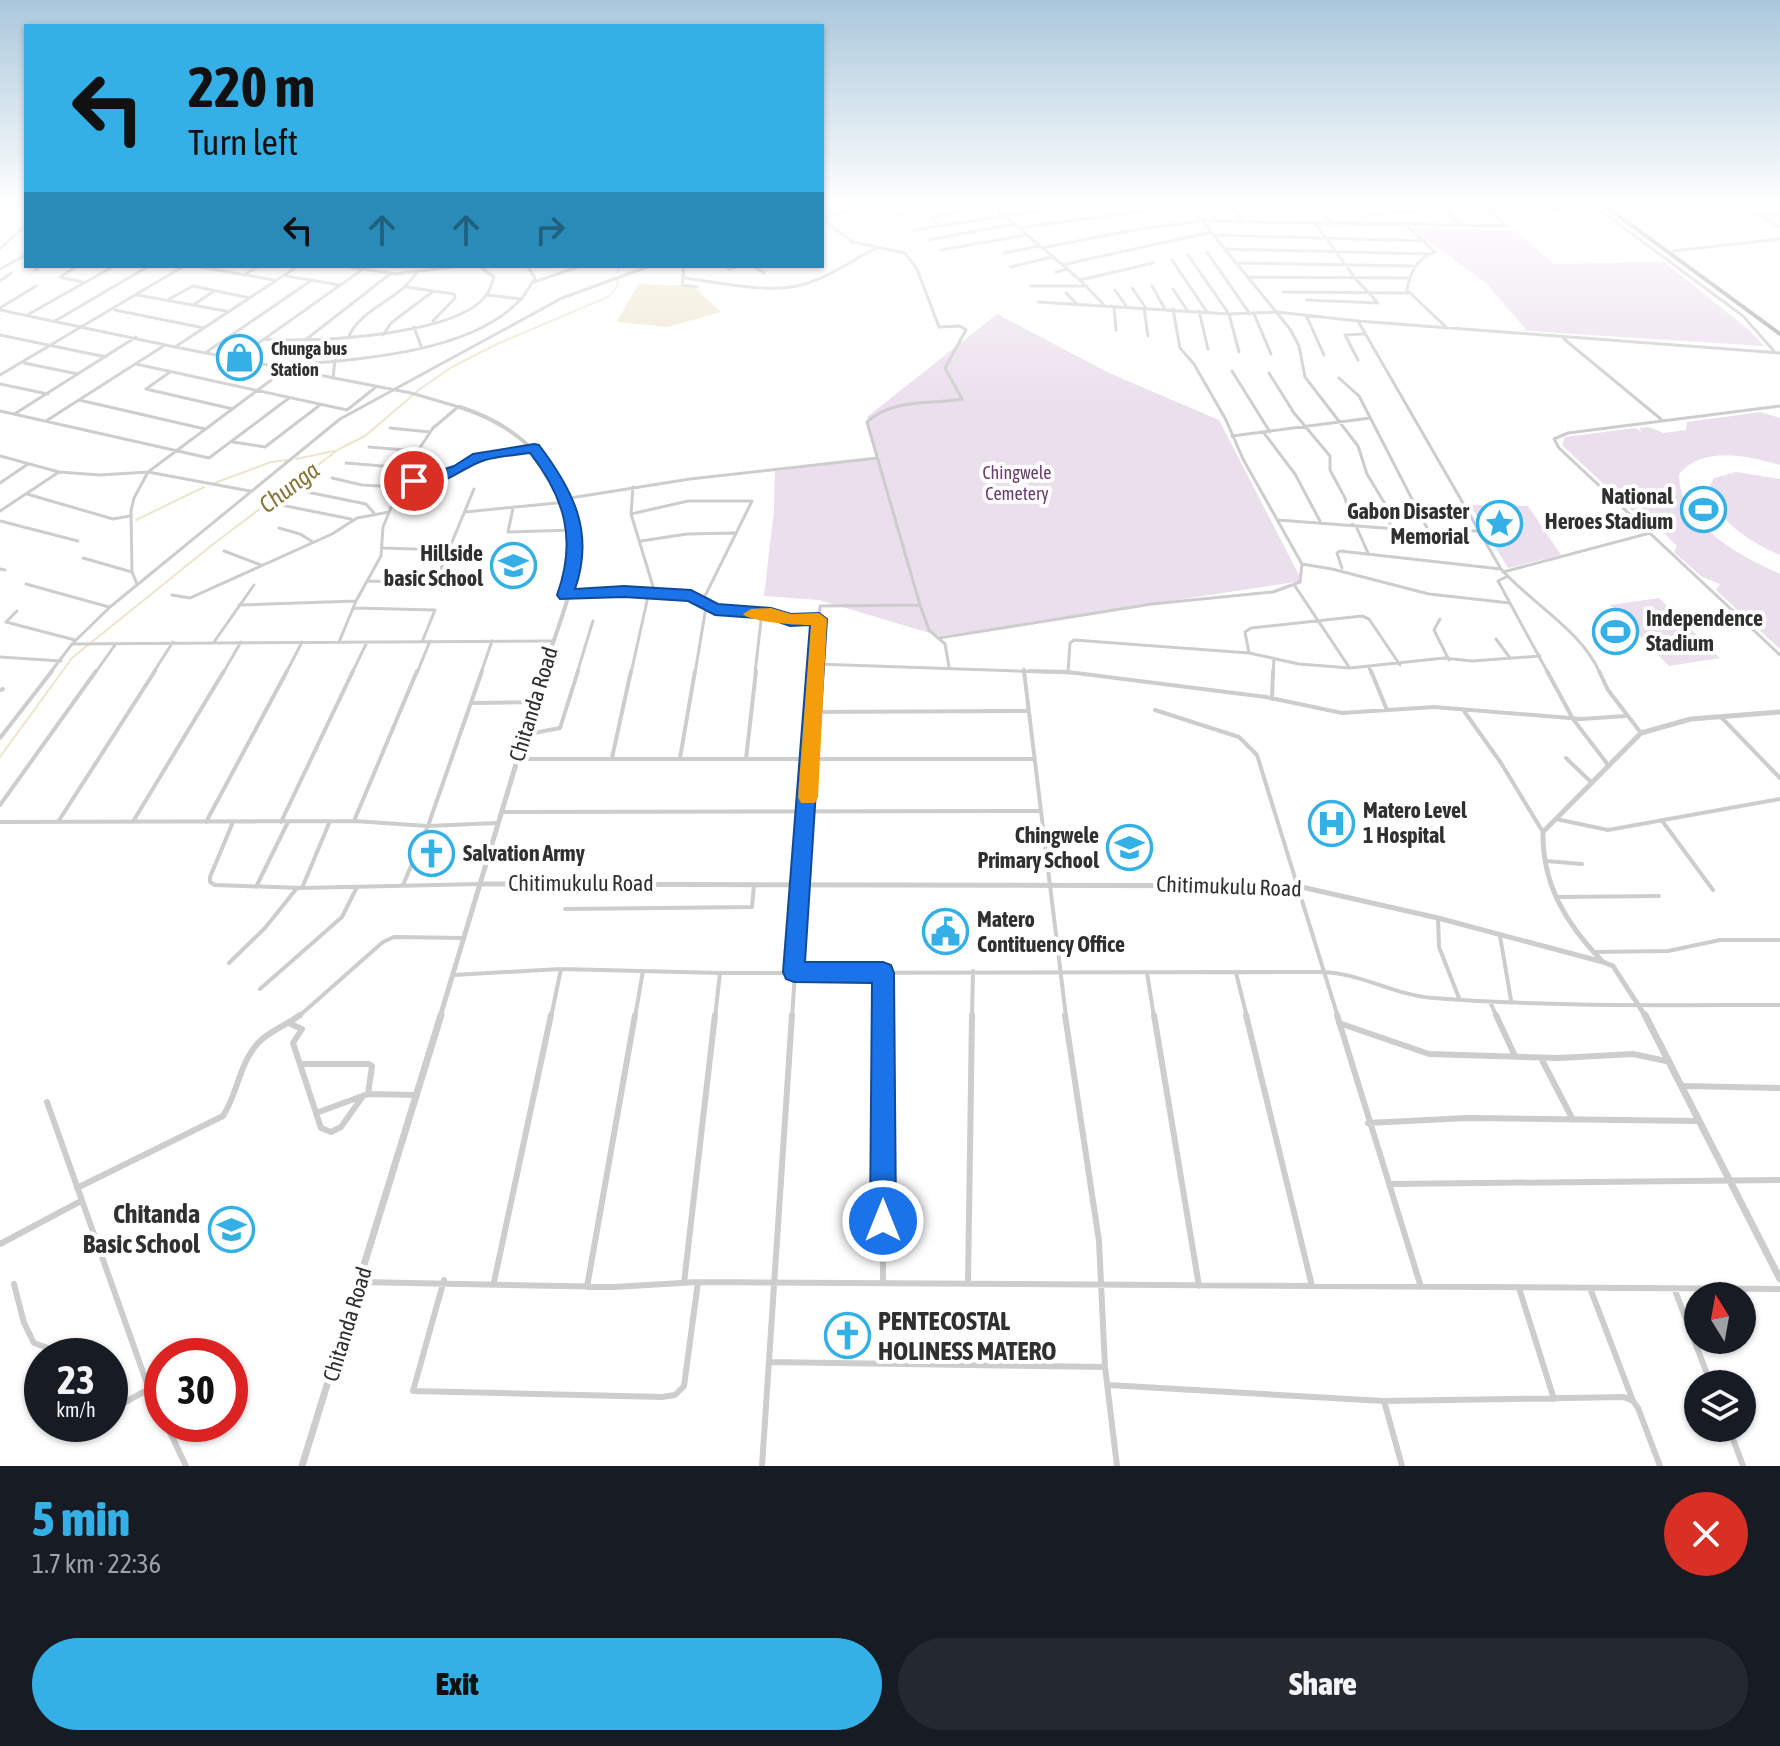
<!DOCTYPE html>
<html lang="en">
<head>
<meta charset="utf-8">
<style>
  body { margin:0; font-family:"Asap Condensed",sans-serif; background:#242831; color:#f1f3f6; height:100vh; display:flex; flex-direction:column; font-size:30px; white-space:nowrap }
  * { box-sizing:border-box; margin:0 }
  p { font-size:26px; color:#9ea1a6 }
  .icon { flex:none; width:44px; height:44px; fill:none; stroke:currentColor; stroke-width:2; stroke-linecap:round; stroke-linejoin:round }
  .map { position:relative; height:1466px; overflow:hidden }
  .panel { display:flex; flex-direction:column; background:#171b24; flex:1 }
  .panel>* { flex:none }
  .top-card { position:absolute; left:24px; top:24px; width:800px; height:244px; border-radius:0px; box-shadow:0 2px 6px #0004; background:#34b0e6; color:#111; overflow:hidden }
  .needle { width:52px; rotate:349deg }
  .fabs { position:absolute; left:1684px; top:1282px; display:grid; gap:16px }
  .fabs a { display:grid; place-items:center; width:72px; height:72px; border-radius:50%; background:#171b24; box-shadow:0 2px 6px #0004; font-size:40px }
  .speed { position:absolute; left:24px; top:1338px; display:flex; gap:16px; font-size:40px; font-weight:700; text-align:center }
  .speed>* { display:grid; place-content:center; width:104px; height:104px; border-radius:50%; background:#171b24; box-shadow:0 2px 6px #0004; line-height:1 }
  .speed small { font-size:20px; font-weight:400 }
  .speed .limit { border:12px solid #d22; background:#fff; color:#111 }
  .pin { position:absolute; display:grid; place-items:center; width:68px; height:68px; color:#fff; margin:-34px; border:4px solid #fff; border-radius:50%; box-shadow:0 2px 8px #0007 }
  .me { position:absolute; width:88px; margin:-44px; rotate:0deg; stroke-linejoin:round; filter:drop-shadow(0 0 6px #0008) }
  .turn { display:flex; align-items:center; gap:28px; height:168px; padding:0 32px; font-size:36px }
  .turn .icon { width:104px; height:104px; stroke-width:2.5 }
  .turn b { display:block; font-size:56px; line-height:68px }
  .lanes { display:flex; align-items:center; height:76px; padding:0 32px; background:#0003; justify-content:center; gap:40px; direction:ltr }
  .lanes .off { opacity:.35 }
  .round { display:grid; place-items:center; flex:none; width:84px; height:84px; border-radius:42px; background:#242831 }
  .overview { display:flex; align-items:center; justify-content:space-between; height:136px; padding:0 32px }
  h1 { font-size:48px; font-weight:800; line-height:60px; color:#34b0e6 }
  .action { display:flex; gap:16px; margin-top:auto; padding:16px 32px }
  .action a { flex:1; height:92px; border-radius:48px; background:#34b0e6; color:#111; font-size:32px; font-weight:800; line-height:92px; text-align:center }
  .action a+a { background:#242831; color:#f1f3f6 }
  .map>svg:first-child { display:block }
  .green { fill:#ebdeed }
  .water { fill:#ede5cb }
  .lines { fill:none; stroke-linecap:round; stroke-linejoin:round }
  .stream { stroke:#ede5cb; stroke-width:2 }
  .minor-far2 { stroke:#cdcdcd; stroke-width:3 }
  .minor-far1 { stroke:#cdcdcd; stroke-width:4 }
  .minor { stroke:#cdcdcd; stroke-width:6 }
  .tertiary-far3 { stroke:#cdcdcd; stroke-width:3 }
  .tertiary-far2 { stroke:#cdcdcd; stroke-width:4 }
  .tertiary-far1 { stroke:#cdcdcd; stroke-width:5 }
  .tertiary { stroke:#cdcdcd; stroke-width:7 }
  .primary { stroke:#a8a8a8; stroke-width:4 }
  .route { fill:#1a73e8; stroke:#114b97; stroke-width:2 }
  .slow { fill:#f59e0b }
  .labels { text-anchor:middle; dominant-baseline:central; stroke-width:8; stroke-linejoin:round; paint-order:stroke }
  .far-poi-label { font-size:18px; font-weight:bold; fill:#303030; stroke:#fff; text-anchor:start }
  .far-park-label { font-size:18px; fill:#683d6d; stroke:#fff }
  .poi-label { font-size:22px; font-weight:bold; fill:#303030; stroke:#fff; text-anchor:end }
  .street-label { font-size:22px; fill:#303030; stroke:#fff }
  .water-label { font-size:24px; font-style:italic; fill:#867439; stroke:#fff }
  .near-poi-label { font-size:26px; font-weight:bold; fill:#303030; stroke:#fff; text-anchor:end }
</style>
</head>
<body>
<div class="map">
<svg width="1780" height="1466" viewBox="0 0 1780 1466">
  <rect width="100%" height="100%" fill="#fff"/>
  <path class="green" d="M1411 228 1515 231 1554 264 1664 262 1749 330 1764 346 1527 331 1486 283Z
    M997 314 1107 372 1219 420 1302 581 940 636 819 600 764 596 774 510 775 471 878 458 867 417Z
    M1761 412 1780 418V465C1748 456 1704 445 1679 474 1679 524 1740 556 1780 574V649L1716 590 1720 584 1702 577 1674 552 1677 546 1657 526 1645 523 1562 445 1565 437 1635 428 1642 432 1639 428 1648 427 1664 433 1686 430 1687 422Z
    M1736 472 1780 479V555C1751 542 1712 520 1710 485L1714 478Z
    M1470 505 1528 506 1561 555 1508 568Z
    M1659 598 1720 658 1669 666 1610 605Z"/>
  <path class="water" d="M638 284 693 286 721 312 667 327 617 322Z"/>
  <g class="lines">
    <path class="stream" d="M618 266V273
      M296 459 334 451
      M215 483 271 462 287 460
      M136 520 204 487
      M0 757 72 658 212 545 339 449 365 436 420 389 452 367 495 345 610 296 617 287 618 279"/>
    <path class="minor-far2" d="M992 205 1080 280 1104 305
      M1189 205 1290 329 1299 346 1305 377 1358 446 1367 474 1385 504 1391 528
      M1204 205 1217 220
      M1230 205 1243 222
      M1316 205 1333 224
      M1544 205 1557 209
      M1593 205 1743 316 1774 351
      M1741 205 1780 227
      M0 208 3 205
      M1443 209 1463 226
      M1489 210 1599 211
      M1371 214 1436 210 1444 205
      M900 215 924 205
      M1763 216 1780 214
      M823 218 871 205
      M822 219 853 242 905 253 917 269 939 327 960 326 966 330 945 368 962 399C929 405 893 398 867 422L920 605 929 630 945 644 949 667
      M1315 223 1355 278 1378 303
      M937 224 931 218 979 205
      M1018 228 1189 205
      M1409 228 1435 252C1417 258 1410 272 1407 290L1447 328
      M914 230 1075 205
      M1215 235 1425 241
      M928 240 1014 224
      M1041 248 1145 228 1203 221 1506 226 1483 205
      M0 249 26 225
      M1226 249 1427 254
      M941 250 1027 235
      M1673 251 1780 239
      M1207 252 1250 314
      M1004 253 1039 246
      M1188 255 1229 314 1239 352
      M1172 260 1207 312
      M1235 263 1413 266
      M1062 265 1211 232
      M77 266 60 277 82 282
      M194 266 274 280
      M343 266 395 274 461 266
      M684 266 682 285 697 287
      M725 266 729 269 739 266
      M754 266 764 273
      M1010 267 1052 257
      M0 269 26 255
      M35 270 43 266
      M1056 272 1067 269
      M244 275 259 266
      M286 276 340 285
      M1247 277 1409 278
      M684 278C719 282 762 293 797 286 825 280 851 261 876 248
      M1080 280 1153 263
      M0 281 11 273
      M534 282 581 266
      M1031 286H1087
      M1152 286 1165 309
      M406 287 454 294 455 298 433 321
      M1132 288 1146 308
      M1173 289 1187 310
      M1115 290 1127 307
      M1283 292 1409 293
      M1066 293 1077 304
      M137 295 226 311
      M487 295 522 299
      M169 299 193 286 250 298
      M1307 300 1378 303
      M1038 302 1229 314 1277 312 1358 321
      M195 304 214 291
      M1114 307 1116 330
      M0 308 36 286
      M1144 308 1148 336
      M0 310 175 347 298 266
      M115 310 204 328
      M1199 311 1208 349
      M29 314 114 266
      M1254 314 1271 354
      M1306 315 1324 355
      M55 321 149 266
      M414 327 421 346
      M0 335 106 357
      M383 335 391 323 432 292
      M348 338C361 307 399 301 416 273
      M264 339C311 343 459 336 487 294 490 290 492 282 494 277L479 266
      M1564 339 1662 420
      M304 341 390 274
      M205 353 312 280
      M236 359 363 269
      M1358 360 1345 335 1364 334
      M24 363 78 374
      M136 364 347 410 376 387
      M276 366C347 360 464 356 517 303 524 297 530 286 535 278L527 266
      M1232 371 1270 432
      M1269 373 1294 413 1330 456V470L1345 498 1353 525
      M0 375 184 266
      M333 378 335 360
      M1339 378 1359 396 1428 530
      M0 384 48 394
      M146 389 233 409
      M146 389 170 372
      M79 400 205 429
      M1780 406 1568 433 1554 439 1559 448 1780 655
      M0 411 209 458 289 398
      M16 413 136 337
      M46 421 165 345
      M390 428 430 432
      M1264 433 1295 474 1320 521
      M1232 436 1370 418
      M233 442 265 447 320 405
      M369 447 418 451
      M0 456 59 472 100 475 148 472 250 491
      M346 463 407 468
      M332 478 362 485 399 487
      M402 479 424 482 459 469 478 457 534 448
      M0 483 28 464
      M633 487 631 514 655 593
      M307 492 366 504 374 513
      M27 494 113 519 130 516
      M570 498 690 479 877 458
      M276 504 351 519
      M513 508 508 532 574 530
      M0 511 59 472
      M465 512 567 502
      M631 514 688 501H752L703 600
      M1278 520 1410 530 1477 531
      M0 521 78 541
      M1356 526 1368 553
      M279 528 300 534 313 542
      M641 541 687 534 734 533
      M383 548 446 550
      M224 551 261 565
      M83 558 132 572
      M1302 564 1332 569 1429 594 1510 603
      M1342 568 1337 553 1340 551 1501 569
      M0 569 5 570
      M1503 572 1650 533
      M1506 577 1498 581 1548 673
      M368 581 435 583 474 489
      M26 584 109 607
      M137 584 132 572 131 511 134 498 148 472 286 369
      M1295 586 1349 667
      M172 595 190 598 332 534 357 518 389 512
      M565 595 624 592 691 595 715 610 771 614 790 620 819 619
      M356 601 381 556 383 527 409 464 433 428 458 407
      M239 605 356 601 339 642
      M354 608 435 610 422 642
      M17 611 6 622 75 640
      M1440 619 1434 630 1449 660
      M939 638 1152 604 1273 592 1300 582 1302 564 1243 459 1226 420 1194 364 1180 348 1173 309
      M1496 639 1510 658
      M214 642 254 585
      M72 644 553 641
      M1249 653 1245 632 1251 628 1362 616 1369 619 1400 665
      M0 657 61 661
      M816 664 1073 673
      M1369 667 1371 673
      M1024 669V673
      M1068 672 1070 643 1074 640 1249 653 1299 664 1350 668 1444 658 1472 661 1540 656
      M50 673 72 644 110 607 340 419 562 298 650 266
      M95 673 115 645
      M153 673 173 642
      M223 673 241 642
      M286 673 302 642
      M352 673 367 642
      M417 673 430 641
      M481 673 492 641
      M577 673 593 621
      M631 673 649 592
      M695 673 706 607
      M755 673 761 621 758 615
      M815 673 820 606 920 605
      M1273 673 1274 658
      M1600 673C1581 630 1532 604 1501 569L1358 321 1780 353"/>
    <path class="minor-far1" d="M1024 671 1066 1017
      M1029 671 1068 672 1266 697 1342 713 1434 707 1582 719 1625 716
      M1371 671 1387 710
      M1547 671 1573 719 1609 766
      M1599 671 1608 690 1641 733
      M0 690 3 689
      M1272 699 1273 671
      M472 703 533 702
      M1155 710 1239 737 1257 755 1338 1017
      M1464 711 1501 763 1543 832
      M813 712 1027 711
      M1721 717 1780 778
      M523 735 560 728 578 671
      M0 738 52 671
      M612 758 631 671
      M680 758 695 671
      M1566 758 1592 783
      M516 759H1033
      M746 759 756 671
      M0 805 96 671
      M501 812 1038 811
      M1556 819 1608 830 1780 799
      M134 820 224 671
      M354 821 417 671
      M0 822 354 821 428 826 497 823
      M58 822 155 671
      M206 822 287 671
      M233 822 210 877V882L215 885 302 888 480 884
      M281 822 353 671
      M1663 822 1713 890
      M1546 861 1582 864
      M403 885 428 826 482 671
      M256 887 288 822
      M302 888 330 821
      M1556 897 1659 896
      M565 909 752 907 754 885
      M1438 918 1439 947 1459 998
      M1500 936 1511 1000
      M1596 952 1668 951 1720 940H1780
      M229 963 265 928 297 888
      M883 973V1017
      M1147 973 1154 1017
      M1236 973 1247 1017
      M453 975 561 969 720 973 1322 972C1361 973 1394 995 1433 998 1549 1007 1665 1005 1780 1005
      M260 989 342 917 357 887
      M1490 1002 1497 1017
      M298 1017 383 942 394 937 464 938
      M551 1017 561 969
      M635 1017 643 971
      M715 1017 720 973
      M792 1017 816 671
      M972 1017 973 971"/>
    <path class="minor" d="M883 1015V1282
      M1065 1015 1099 1241 1105 1367 1117 1466
      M1154 1015 1199 1286
      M1246 1015 1312 1286
      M1337 1015 1421 1287
      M1496 1015 1515 1056
      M1339 1023 1429 1054 1559 1058 1633 1054 1666 1061
      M291 1024 302 1029 293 1043 321 1128 331 1132 341 1127 363 1096
      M1541 1058 1573 1120
      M301 1064H369L372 1066 368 1094
      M1683 1086 1780 1088
      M47 1102 149 1389 162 1416
      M316 1113 368 1094 417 1095
      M1368 1123 1467 1118 1697 1121
      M1390 1184 1780 1180
      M77 1188 223 1116C238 1093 239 1064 258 1043 269 1031 287 1025 300 1015
      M0 1244 81 1201
      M444 1280 413 1391 662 1397 675 1395 684 1386 698 1282
      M360 1282 614 1287 698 1282 1780 1289
      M494 1282 551 1015
      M684 1283 715 1015
      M14 1284 24 1323 34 1343 48 1348 54 1356
      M968 1284 972 1015
      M587 1287 635 1015
      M1519 1288 1554 1399
      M1590 1288 1633 1401
      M1674 1288 1711 1384
      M769 1362 1105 1367
      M1108 1385 1384 1401 1624 1397 1633 1401 1638 1408 1660 1466
      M1384 1401 1402 1466
      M110 1406 120 1405 149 1389
      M166 1424 186 1466
      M1729 1428 1743 1466
      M762 1466 792 1015"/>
    <path class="tertiary-far3" d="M175 347 411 393 466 409"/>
    <path class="tertiary-far2" d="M460 407C531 430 583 487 574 567 570 602 553 639 543 673"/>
    <path class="tertiary-far1" d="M480 884 1297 886 1438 918 1603 962 1613 966 1646 1017
      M1602 961C1566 924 1542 884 1543 832L1641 733 1691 719 1780 712
      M440 1017 544 671"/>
    <path class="tertiary" d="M1645 1015 1780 1279
      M302 1466 441 1015"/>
    <path class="primary" d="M1604 205 1780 334"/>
  </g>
  <linearGradient id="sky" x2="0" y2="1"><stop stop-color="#aac8dc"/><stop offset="0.5" stop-color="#fff"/><stop offset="1" stop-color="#fff" stop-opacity="0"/></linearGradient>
  <rect width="1780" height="410" fill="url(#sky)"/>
  <path class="route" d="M534 444 539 445C573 490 595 532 575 589L624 586 691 590 718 604 771 608 791 614 819 613 827 619 805 962H883L891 965 894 973 896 1221 892 1230 883 1234 874 1230 870 1221 872 983 794 982 786 979 783 972 810 625 790 626 770 619 715 615 688 601 624 597 560 599 557 595C577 540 565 498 530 453 515 455 499 456 485 460 463 466 430 499 407 481L454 466 473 454Z"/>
  <path class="slow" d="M771 608 791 614 819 613 827 619 818 797 815 803H801L798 797 811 625C797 625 750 622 743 614L751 609Z"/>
  <defs>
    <symbol id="shop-ring" viewBox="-11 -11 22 22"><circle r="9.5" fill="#fff" stroke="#34b0e6" stroke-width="1.5"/><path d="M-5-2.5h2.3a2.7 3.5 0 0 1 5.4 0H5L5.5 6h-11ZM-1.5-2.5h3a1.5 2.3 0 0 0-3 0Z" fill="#34b0e6"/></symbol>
    <symbol id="stadium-ring" viewBox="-11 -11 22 22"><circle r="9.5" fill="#fff" stroke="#34b0e6" stroke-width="1.5"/><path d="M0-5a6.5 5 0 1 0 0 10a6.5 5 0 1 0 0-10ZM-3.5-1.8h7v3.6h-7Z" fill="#34b0e6"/></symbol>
    <symbol id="sight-ring" viewBox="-11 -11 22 22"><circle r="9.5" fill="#fff" stroke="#34b0e6" stroke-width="1.5"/><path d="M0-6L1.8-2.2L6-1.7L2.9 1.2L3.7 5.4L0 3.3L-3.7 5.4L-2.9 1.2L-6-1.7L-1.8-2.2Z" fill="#34b0e6"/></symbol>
    <symbol id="school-ring" viewBox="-11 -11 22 22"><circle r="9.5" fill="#fff" stroke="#34b0e6" stroke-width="1.5"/><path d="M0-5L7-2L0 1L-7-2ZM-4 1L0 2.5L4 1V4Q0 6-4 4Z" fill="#34b0e6"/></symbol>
    <symbol id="hospital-ring" viewBox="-11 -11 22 22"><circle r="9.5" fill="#fff" stroke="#34b0e6" stroke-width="1.5"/><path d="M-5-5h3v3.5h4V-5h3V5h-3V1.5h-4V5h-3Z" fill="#34b0e6"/></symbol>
    <symbol id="church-ring" viewBox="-11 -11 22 22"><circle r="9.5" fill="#fff" stroke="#34b0e6" stroke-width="1.5"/><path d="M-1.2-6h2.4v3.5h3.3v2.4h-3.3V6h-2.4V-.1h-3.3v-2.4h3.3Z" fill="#34b0e6"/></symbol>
    <symbol id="civic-ring" viewBox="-11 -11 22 22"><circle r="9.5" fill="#fff" stroke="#34b0e6" stroke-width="1.5"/><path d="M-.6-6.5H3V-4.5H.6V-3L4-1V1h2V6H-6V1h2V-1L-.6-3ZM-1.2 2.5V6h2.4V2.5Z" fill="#34b0e6"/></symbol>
  </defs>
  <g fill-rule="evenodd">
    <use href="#shop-ring" x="214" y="332" width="51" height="51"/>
    <use href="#stadium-ring" x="1678" y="484" width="51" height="51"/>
    <use href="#sight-ring" x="1474" y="498" width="51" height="51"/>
    <use href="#school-ring" x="488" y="540" width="51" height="51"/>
    <use href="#stadium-ring" x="1590" y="606" width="51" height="51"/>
    <use href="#hospital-ring" x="1306" y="798" width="51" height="51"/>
    <use href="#school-ring" x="1104" y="822" width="51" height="51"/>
    <use href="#church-ring" x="406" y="828" width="51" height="51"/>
    <use href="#civic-ring" x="920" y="906" width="51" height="51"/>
    <use href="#school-ring" x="206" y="1204" width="51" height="51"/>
    <use href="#church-ring" x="822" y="1310" width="51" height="51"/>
  </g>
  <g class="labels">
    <g class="far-poi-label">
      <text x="271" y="348">Chunga bus<tspan x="271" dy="21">Station</tspan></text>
    </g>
    <g class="far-park-label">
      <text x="1017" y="472">Chingwele<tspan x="1017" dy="21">Cemetery</tspan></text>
    </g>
    <g class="poi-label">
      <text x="1673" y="496">National<tspan x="1673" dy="25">Heroes Stadium</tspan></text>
      <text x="1469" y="511">Gabon Disaster<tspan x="1469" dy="25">Memorial</tspan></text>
      <text x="483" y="553">Hillside<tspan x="483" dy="25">basic School</tspan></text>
      <text x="1646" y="618" text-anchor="start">Independence<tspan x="1646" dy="25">Stadium</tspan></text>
      <text x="1363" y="810" text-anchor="start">Matero Level<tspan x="1363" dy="25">1 Hospital</tspan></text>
      <text x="1099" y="835">Chingwele<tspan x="1099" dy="25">Primary School</tspan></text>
      <text x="463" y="853" text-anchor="start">Salvation Army</text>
      <text x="977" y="919" text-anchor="start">Matero<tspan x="977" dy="25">Contituency Office</tspan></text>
    </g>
    <g class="street-label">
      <text transform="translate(533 704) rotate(-73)">Chitanda Road</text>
      <text x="581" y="883">Chitimukulu Road</text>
      <text transform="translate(1229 886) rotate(2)">Chitimukulu Road</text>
      <text transform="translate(347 1324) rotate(-73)">Chitanda Road</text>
    </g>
    <g class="water-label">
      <text transform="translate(289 487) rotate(-37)">Chunga</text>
    </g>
    <g class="near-poi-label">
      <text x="200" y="1214">Chitanda<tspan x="200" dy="30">Basic School</tspan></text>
      <text x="878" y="1321" text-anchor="start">PENTECOSTAL<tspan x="878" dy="30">HOLINESS MATERO</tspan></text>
    </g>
  </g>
</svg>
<div class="fabs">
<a><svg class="needle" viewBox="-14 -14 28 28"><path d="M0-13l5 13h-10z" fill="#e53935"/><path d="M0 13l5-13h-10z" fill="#9ea1a6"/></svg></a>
<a><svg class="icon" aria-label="layers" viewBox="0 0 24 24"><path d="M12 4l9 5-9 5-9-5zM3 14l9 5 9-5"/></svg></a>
</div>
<div class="speed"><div>23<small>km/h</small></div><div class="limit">30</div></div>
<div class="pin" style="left:414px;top:481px;background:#d93025"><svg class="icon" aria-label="arrive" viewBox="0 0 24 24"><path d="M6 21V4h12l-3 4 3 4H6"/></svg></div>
<svg class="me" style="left:883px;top:1221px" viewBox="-20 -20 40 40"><circle r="17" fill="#1a73e8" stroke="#fff" stroke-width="3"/><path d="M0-11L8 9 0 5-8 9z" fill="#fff"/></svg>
<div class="top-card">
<div class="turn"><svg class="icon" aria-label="left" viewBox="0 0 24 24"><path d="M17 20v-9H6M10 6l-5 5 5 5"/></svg><div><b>220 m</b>Turn left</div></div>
<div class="lanes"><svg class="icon" aria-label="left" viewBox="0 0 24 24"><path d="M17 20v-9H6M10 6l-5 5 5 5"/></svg><svg class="icon off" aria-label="ahead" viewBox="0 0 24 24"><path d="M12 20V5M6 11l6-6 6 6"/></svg><svg class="icon off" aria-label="ahead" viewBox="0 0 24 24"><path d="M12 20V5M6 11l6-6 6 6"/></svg><svg class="icon off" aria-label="right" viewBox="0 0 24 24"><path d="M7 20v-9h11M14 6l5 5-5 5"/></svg></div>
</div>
</div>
<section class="panel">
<div class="overview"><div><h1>5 min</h1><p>1.7 km · 22:36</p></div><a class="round" style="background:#d93025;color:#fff"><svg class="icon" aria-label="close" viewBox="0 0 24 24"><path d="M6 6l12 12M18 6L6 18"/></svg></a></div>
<div class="action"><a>Exit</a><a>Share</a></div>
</section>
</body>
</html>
